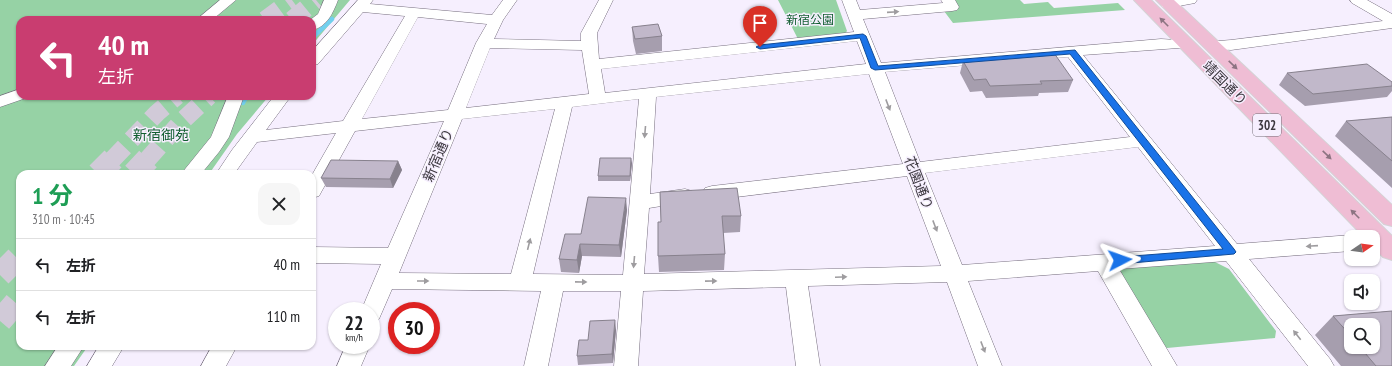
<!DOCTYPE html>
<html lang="ja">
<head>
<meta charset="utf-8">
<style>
  body { margin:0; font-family:"PT Sans Narrow","Noto Sans JP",sans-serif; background:#f6f6f6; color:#202124; height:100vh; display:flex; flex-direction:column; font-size:15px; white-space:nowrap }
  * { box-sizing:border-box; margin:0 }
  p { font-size:13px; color:#757577 }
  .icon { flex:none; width:22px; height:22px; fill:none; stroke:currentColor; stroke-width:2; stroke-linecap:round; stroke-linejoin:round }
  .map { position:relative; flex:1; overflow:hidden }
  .drawer { position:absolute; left:16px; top:170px; width:300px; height:180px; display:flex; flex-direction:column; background:#fff; border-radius:12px; box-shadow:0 1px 3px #0004 }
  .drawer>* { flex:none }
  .top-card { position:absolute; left:16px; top:16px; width:300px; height:84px; border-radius:12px; box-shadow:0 1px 3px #0004; background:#c93d70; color:#fff; overflow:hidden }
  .needle { width:26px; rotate:77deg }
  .controls { position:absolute; left:1344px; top:230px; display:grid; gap:8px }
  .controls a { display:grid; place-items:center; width:36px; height:36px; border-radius:8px; background:#fff; box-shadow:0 1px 3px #0004; font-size:20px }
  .speed { position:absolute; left:328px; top:302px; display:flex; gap:8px; font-size:20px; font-weight:700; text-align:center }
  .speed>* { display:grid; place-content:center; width:52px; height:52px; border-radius:50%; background:#fff; box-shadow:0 1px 3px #0004; line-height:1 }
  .speed small { font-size:10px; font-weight:400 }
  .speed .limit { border:6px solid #d22; background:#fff; color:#111 }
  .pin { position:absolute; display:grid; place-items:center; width:34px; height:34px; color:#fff; margin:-41px -17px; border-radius:50% 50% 50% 0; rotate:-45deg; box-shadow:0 0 4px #0007 }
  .pin .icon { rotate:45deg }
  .me { position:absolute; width:44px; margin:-22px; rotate:86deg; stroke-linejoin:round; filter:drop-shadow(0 0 3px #0008) }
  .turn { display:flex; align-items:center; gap:14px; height:84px; padding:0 16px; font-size:18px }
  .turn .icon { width:52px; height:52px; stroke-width:2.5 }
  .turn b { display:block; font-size:28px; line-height:34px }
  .round { display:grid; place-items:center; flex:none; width:42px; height:42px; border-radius:12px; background:#f6f6f6 }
  .head { display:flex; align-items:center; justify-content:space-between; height:68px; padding:0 16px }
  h1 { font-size:24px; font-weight:700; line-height:30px; color:#1e9e55 }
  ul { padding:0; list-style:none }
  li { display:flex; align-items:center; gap:12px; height:52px; padding:0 16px; border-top:1px solid #e0e0e0 }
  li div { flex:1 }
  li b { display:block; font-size:15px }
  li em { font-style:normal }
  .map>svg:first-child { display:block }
  .green { fill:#96d2a5 }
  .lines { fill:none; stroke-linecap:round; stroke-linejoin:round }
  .stream { stroke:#72cfed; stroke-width:4.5 }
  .highway-tunnel-far1 { stroke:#d1cad8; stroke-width:18; stroke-dasharray:18 10; stroke-linecap:butt }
  .highway-tunnel { stroke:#d1cad8; stroke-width:24; stroke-dasharray:24 12; stroke-linecap:butt }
  .minor-casing { stroke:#766e7e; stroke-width:1 }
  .major-casing { stroke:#d4d3d5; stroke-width:2 }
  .minor { fill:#fff; fill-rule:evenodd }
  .major { fill:#efbdd4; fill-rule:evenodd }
  .wall { fill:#a69eae; fill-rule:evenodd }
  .shaded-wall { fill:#87818d }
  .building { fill:#c1b8ca; stroke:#87818d }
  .oneway { fill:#9e9c9f }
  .oneway2 { fill:#8d7482 }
  .route { fill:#1a73e8; stroke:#114b97 }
  .labels { text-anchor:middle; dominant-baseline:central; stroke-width:3; stroke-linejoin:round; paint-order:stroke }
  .far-park-label { font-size:12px; fill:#125e31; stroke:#f6effe }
  .shield { fill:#f6effe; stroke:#746f78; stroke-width:1 }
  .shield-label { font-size:13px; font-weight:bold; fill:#3c383f }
  .street-label { font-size:14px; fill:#3c383f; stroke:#f6effe }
  .park-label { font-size:14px; fill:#125e31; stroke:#f6effe }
</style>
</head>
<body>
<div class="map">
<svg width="1392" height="366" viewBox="0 0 1392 366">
  <rect width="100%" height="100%" fill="#f6effe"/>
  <path class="green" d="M0 0H350L312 45V20H20V96H269L237 134 209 174H20V346H88L74 366H0Z
    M778 0H836L847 31 844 35 798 39Z
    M953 0H1020L1024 4 1048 2 1054 8 1118 3 1125 10 953 23 944 11 958 10Z
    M1213 261 1229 269 1276 331 1275 338 1167 348 1154 339 1116 275 1124 267Z"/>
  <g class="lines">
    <path class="stream" d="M312 38 332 19
      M243 103 247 96"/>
    <path class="highway-tunnel-far1" d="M265 20 292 0
      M292 20 316 0
      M112 160 157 113 177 96
      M147 160 180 123 209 96"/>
    <path class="highway-tunnel" d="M98 174 113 159
      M134 174 148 159
      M0 275 20 255
      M0 321 20 298"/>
    <defs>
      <path id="minor" d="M220 0H236L212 20H196Z
        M324 0H338C333 13 327 27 312 30V20H310L318 14Z
        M358 0H373L370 4 492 15 503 0H517L503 20 494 39 581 41V33L599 0H613L597 33 599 59 854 32 842 0H856L860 10 943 3 941 0H955L959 7 957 10 952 11 863 19 881 63 1161 39 1192 41 1195 44 1192 47 1083 55 1237 244 1351 235 1356 237H1351V251L1249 259 1330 359 1334 366H1308L1226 261 1119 269 1177 366H1152L1098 271 968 281 1002 366H978L947 282 808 286 820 366H796L786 287 643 291 638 366H614L621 291H563L548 366H524L541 291 392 289 379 319 371 322V311H361L381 264 312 263V247L388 248 444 121 355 131 319 196 312 198V175L336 133 257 142 234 174H216L232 150 274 96H291L266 130 343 121 405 16 363 12 318 64 312 66V51ZM418 17 487 24 476 43 448 110 362 119ZM857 41 866 64 605 93 601 69ZM490 48 582 50 589 94 466 108ZM1068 57 1130 137 920 162 885 72ZM869 74 903 164 712 186 705 188 702 193 705 198 712 200 907 176 941 266 644 274 649 208 692 201 695 196 692 191 685 189 650 194 656 97ZM639 99 623 275 533 274 572 107ZM555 109 511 274 399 273 462 119ZM1138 147 1215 246 962 265 925 173Z
        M1167 0H1197L1195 3 1168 8 1163 7 1161 4 1163 1Z
        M1350 0H1367L1392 14V28L1231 50 1206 48 1203 45 1206 42 1231 40 1383 21 1352 3Z
        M20 89V96H27L26 98 0 107V96Z
        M228 96H244L229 137 219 152 201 174H181L211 137Z
        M346 345H370L361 366H337Z
        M58 346H84L71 366H45Z
        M99 346H124L112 366H87Z
        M212 346H237L226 366H201Z"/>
      <path id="major" d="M1134 0H1151L1392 236V260L1383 257 1373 247V237H1364Z
        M1156 0H1174L1392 205V226L1384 224Z"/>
    </defs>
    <use href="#minor" class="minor-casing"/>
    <use href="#major" class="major-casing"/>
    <use href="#minor" class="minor"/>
    <use href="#major" class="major"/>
  </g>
  <path class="wall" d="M632 27 662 36V51L636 54 633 41Z
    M963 61 1073 80 1068 92 1039 93 1038 96 986 98 982 91 970 92 960 73Z
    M1287 73 1392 82V91L1387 97 1305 106 1279 85Z
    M1392 117V188L1335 136 1346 121Z
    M398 161 402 170 393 188 326 187 321 178Z
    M632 163 630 181H598V176Z
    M660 192 741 216 740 232 723 233 725 254 724 270 659 272 658 256 661 222Z
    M627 210 621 257 582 256 579 273 561 272 559 259 581 234Z
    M1392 311V366H1341L1315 335 1333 316ZM1351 325H1373V347H1351Z
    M616 330 613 363 578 365 577 356 588 340Z"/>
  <path class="shaded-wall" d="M631 158 632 163 630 181V176Z
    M398 161 402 170 393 188 390 179Z
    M626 198 627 210 621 257 619 245Z
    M580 244 582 256 579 273 577 260Z
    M615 320 616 330 613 363 612 354Z"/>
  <path class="building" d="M658 24 662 36 635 39 632 27Z
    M1054 53 1073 80 1040 81 1042 84 990 86 986 79 974 80 963 61Z
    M1367 64 1392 82V86L1313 94 1287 73Z
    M1392 117V161L1346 121Z
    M600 158H631L630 176H598Z
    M331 160 398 161 390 179 321 178Z
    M737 188 741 216H722L725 254 658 256V222H661L660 192Z
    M588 197 626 198 619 245 580 244 577 260 559 259 565 234H581Z
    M1392 311V366H1376L1360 347H1373V325H1351V336L1333 316Z
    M615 320 612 354 577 356 579 340H588L590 321Z"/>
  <defs><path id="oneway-solid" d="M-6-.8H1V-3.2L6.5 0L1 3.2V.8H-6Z"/></defs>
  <g class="oneway">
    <use href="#oneway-solid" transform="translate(893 12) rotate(-4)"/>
    <use href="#oneway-solid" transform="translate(888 105) rotate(69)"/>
    <use href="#oneway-solid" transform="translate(645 132) rotate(95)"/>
    <use href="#oneway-solid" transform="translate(935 226) rotate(69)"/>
    <use href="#oneway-solid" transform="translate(529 244) rotate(-76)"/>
    <use href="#oneway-solid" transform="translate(1312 246) rotate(176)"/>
    <use href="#oneway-solid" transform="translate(634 262) rotate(95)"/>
    <use href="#oneway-solid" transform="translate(841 277) rotate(-2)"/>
    <use href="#oneway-solid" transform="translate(423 281)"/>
    <use href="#oneway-solid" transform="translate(711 281) rotate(-1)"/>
    <use href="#oneway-solid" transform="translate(581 282) rotate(1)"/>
    <use href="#oneway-solid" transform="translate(1297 335) rotate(-128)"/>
    <use href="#oneway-solid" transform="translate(983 347) rotate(69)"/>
  </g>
  <g class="oneway2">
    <use href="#oneway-solid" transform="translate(1164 22) rotate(-135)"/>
    <use href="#oneway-solid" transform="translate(1233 65) rotate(44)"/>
    <use href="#oneway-solid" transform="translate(1327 155) rotate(44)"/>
    <use href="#oneway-solid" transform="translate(1355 214) rotate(-135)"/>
  </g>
  <path class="route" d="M863 34 866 36 878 66 1075 50 1234 249 1236 252 1234 254 1120 264 1116 263 1115 260 1116 258 1120 257 1223 249 1070 54 875 70 871 68 860 38 760 49 756 47 760 45Z"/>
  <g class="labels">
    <g class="far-park-label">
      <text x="810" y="19">新宿公園</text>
    </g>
    <rect class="shield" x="1253" y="114" width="28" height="22" rx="3"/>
    <g class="shield-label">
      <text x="1267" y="125">302</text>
    </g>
    <g class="street-label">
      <text transform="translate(1225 83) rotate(45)">靖国通り</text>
      <text transform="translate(438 155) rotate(-67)">新宿通り</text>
      <text transform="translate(919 183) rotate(69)">花園通り</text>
    </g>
    <g class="park-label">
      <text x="161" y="135">新宿御苑</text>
    </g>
  </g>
</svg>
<div class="controls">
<a><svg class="needle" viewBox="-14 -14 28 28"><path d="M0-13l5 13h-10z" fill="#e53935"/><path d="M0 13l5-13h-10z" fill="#757577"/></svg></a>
<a><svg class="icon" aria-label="sound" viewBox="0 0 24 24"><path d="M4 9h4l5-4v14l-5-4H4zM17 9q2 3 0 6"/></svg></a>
<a><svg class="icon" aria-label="search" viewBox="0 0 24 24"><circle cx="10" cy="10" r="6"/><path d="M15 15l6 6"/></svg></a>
</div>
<div class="speed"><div>22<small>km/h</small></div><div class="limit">30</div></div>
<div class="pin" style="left:760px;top:47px;background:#d93025"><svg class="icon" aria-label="arrive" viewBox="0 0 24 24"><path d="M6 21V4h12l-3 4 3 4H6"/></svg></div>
<svg class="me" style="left:1120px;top:260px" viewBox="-20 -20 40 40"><path d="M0-17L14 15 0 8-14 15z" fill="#1a73e8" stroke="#fff" stroke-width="4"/></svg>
<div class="top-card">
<div class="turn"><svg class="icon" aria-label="left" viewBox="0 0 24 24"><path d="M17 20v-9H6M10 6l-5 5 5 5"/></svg><div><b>40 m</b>左折</div></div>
</div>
<section class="drawer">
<div class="head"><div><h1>1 分</h1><p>310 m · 10:45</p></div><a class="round"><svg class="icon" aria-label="close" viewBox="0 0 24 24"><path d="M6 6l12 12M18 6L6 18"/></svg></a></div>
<ul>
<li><svg class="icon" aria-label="left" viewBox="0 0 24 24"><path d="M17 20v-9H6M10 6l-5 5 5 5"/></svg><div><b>左折</b></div><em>40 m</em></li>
<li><svg class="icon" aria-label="left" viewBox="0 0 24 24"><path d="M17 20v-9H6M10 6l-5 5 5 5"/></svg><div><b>左折</b></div><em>110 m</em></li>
</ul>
</section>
</div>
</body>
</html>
